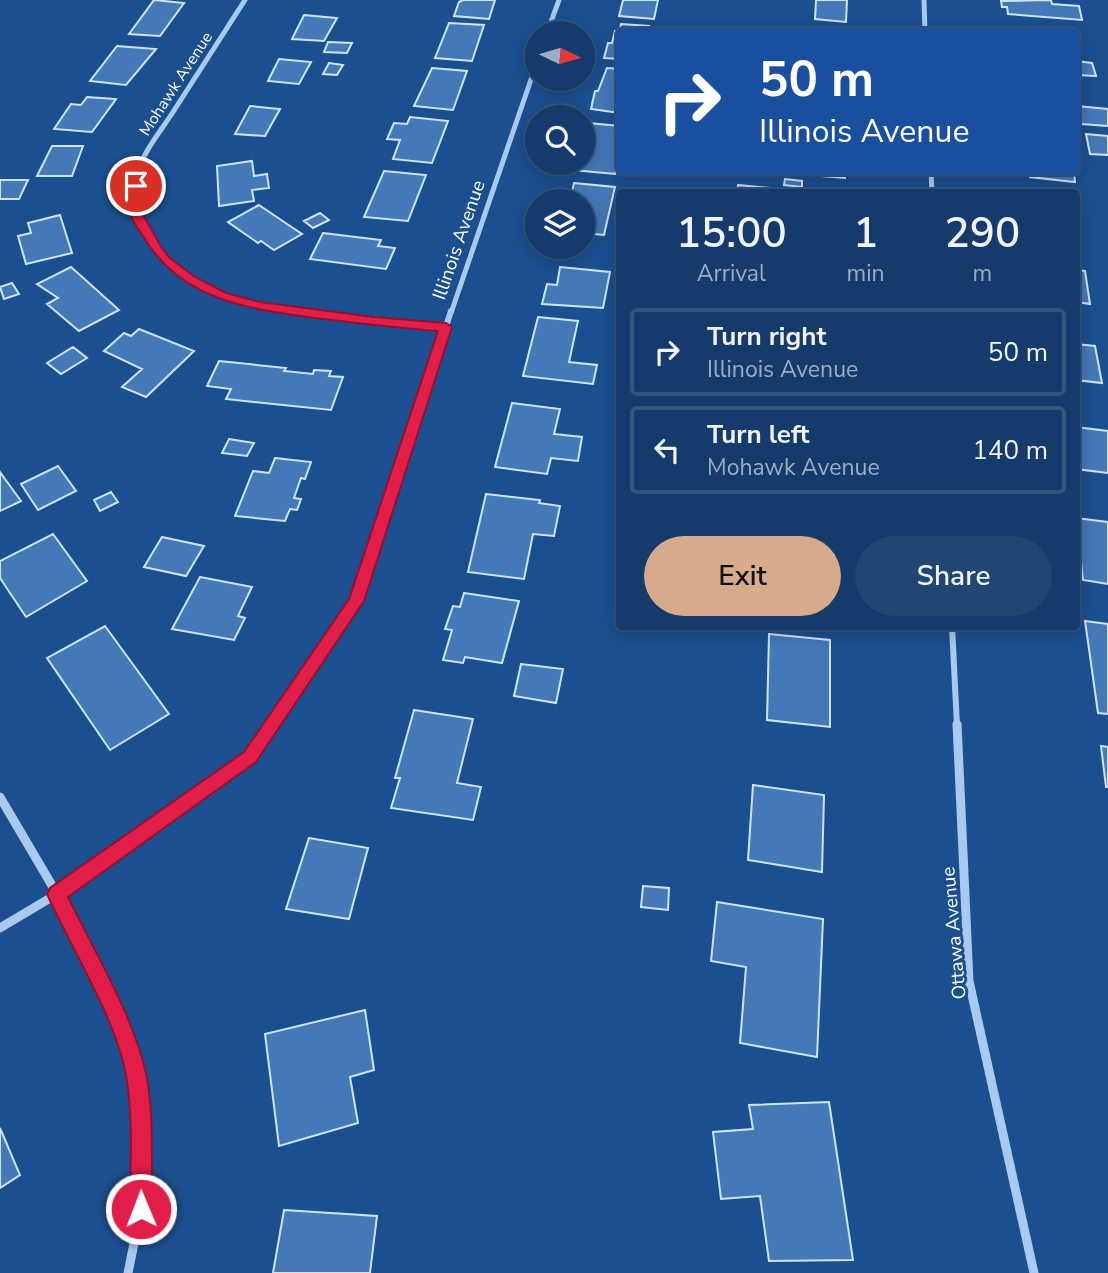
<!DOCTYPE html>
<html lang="en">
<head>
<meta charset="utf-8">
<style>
  body { margin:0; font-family:"Nunito Sans",sans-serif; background:#214673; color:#f1f3f6; height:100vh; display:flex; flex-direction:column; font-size:26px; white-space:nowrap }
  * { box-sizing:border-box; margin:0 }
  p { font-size:23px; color:#9dadc1 }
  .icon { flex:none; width:38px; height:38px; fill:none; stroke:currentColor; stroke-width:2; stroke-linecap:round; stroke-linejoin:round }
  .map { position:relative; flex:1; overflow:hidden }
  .side { position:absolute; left:616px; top:189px; width:464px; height:441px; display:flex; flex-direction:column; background:#143b6b; border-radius:7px; box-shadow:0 4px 18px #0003,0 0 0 2px #33557e }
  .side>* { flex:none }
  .hud { position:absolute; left:616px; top:28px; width:464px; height:147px; border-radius:7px; box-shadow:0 4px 18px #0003,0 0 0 2px #33557e; background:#1a4fa0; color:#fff; overflow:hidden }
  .needle { width:46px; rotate:95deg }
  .controls { position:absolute; left:525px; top:21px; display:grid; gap:14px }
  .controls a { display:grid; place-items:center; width:70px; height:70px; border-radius:50%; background:#143b6b; box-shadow:0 4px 18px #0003,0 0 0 2px #33557e; font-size:35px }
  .pin { position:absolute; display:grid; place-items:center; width:60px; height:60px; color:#fff; margin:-30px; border:4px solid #fff; border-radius:50%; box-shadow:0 2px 7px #0007 }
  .me { position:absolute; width:77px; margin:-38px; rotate:359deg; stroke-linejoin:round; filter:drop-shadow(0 0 5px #0008) }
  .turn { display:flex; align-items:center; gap:24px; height:147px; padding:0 28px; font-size:32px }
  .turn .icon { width:91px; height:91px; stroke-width:2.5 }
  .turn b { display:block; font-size:49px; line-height:60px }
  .eta { display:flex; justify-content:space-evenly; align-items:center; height:119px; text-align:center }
  .eta b { font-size:42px; font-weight:600; line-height:49px }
  .action { display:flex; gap:14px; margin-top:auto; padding:14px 28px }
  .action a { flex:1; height:80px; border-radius:42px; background:#d6ab8b; color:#111; font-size:28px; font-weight:600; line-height:80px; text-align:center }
  .action a+a { background:#214673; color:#f1f3f6 }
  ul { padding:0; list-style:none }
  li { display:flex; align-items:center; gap:21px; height:88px; margin:0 14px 10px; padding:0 14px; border:4px solid #33557e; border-radius:7px }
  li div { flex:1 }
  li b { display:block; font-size:26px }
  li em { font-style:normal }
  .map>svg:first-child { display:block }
  .building { fill:#4478b7; stroke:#cfe3fa; stroke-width:2 }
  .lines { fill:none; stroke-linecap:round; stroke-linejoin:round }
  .minor-far2 { stroke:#a9c9ee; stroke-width:5 }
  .minor-far1 { stroke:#a9c9ee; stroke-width:6 }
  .minor { stroke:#a9c9ee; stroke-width:9 }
  .route { fill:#e11d48; stroke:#92132f; stroke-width:2 }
  .labels { text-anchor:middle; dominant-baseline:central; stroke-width:6; stroke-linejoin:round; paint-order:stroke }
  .far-street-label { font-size:16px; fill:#fff; stroke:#1b4f8f }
  .street-label { font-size:19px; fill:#fff; stroke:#1b4f8f }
</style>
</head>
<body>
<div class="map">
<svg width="1108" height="1273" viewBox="0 0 1108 1273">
  <rect width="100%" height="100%" fill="#1b4f8f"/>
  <path class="building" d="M154 0 184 3 160 36 129 34Z
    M463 0H495L489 19 454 16 459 2Z
    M623 0H658L654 19 619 16Z
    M816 0H847L846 22 815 19Z
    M1051 0 1052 4 1079 6 1082 20 1008 14 1007 7H1002L1001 1Z
    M304 15 337 18 324 41 292 39Z
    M449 23 484 25 472 61 435 58Z
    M621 24 649 26 648 32H620V59L604 58 608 43H612L615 31H619Z
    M328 42 352 43 347 53 324 52Z
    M117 46 156 49 126 85 90 81Z
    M279 59 311 62 299 84 268 81Z
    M1076 61 1092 63 1096 76 1076 75Z
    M329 63 343 65 337 75 323 74Z
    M432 68 467 71 453 110 414 106Z
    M607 68 620 69V113L591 109 595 91H598Z
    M87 97 116 99 92 132 54 129 71 104 81 105Z
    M250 106 280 109 265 136 235 134Z
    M1077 106 1108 109V126L1081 124Z
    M410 117 448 121 432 163 393 159 400 140 387 139 394 123 407 124Z
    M588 123 620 126V152L615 174 573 170 575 163H583V145Z
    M1086 134 1108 136V155L1090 154Z
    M52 146H83L72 176H37Z
    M252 161 254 176 267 174 269 188 252 190 254 201 219 206 217 166Z
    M384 171 426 175 408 221 364 217Z
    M808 172H845V178L808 175Z
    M1030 172H1074L1075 182 1030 177Z
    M785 179 802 181V187L784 185Z
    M0 180H28L19 199H0Z
    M574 183 615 187 604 235 583 233V201H570Z
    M738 185 781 189V192H737Z
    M259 205 293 228 302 234 274 250 261 241 258 243 228 222Z
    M320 213 329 220 313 228 304 221Z
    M60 215 72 253 26 264 18 236 31 233 28 223Z
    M323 233 381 240 378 246 395 248 386 269 310 259Z
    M71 267 119 310 79 331 47 304 58 298 37 284Z
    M560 267 610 272 603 308 542 304 547 284 557 285Z
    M1076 270 1085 271 1090 304 1076 302Z
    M12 283 19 294 4 299 0 287Z
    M538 317 578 321 569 362 597 365 593 384 523 376Z
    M139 329 194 351 146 397 122 387 142 369 104 351 124 333 131 336Z
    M1076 344 1095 346 1102 383 1076 380Z
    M73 347 87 358 61 374 47 363Z
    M219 361 286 368 284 371 313 374 314 370 331 371 329 376 343 377 331 410 226 399 231 389 207 386Z
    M512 403 560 409 554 434 582 437 578 461 551 458 547 474 495 467Z
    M1076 427 1108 431V473L1076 469Z
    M229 439 254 443 247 456 222 453Z
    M275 458 311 462 305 479 301 478 294 498 301 499 297 510 290 509 285 521 235 516 253 471 269 473Z
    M58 466 76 491 38 510 21 484Z
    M0 472 21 501 0 511Z
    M111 492 118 502 100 511 94 500Z
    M486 494 540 500 539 503 560 506 554 536 533 534 524 579 468 572Z
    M1076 518 1108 522V584L1083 580Z
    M53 534 87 581 26 617 0 578V561Z
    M162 537 204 546 186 576 144 567Z
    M200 577 252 587 238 616 245 618 234 640 172 629Z
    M464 593 519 601 502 663 465 657 463 663 443 660 452 630 445 629 453 606 460 607Z
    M1085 621 1108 624V714L1098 713Z
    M105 626 169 714 110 750 47 658Z
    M769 634 830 640V727L767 720Z
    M521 664 563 669 556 703 514 696Z
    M414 710 473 719 457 783 481 787 473 820 391 808 400 778H395Z
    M1101 746 1108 747V787H1106Z
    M753 785 824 795 822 872 748 860Z
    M309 838 368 848 349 919 286 909Z
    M643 886 669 888 668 910 641 907Z
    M717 902 823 919 817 1057 740 1043 746 967 711 961Z
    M365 1010 374 1070 350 1077 358 1123 279 1146 265 1034Z
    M829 1102 853 1260 769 1261 760 1196 721 1199 713 1132 753 1129 749 1105Z
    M0 1128 20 1175 0 1188Z
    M284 1210 377 1216 370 1273H273Z"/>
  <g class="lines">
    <path class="minor-far2" d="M245 0C221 37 197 75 173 112 163 128 149 144 142 161 116 223 168 275 222 296 248 306 277 309 305 313
      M924 0 925 32
      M547 33 559 0
      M931 172 932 192
      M451 313 537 62"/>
    <path class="minor-far1" d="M293 311 446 327
      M952 626 957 726
      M271 726 356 601 451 311"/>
    <path class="minor" d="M957 724 969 981 1034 1273
      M0 797 57 894 113 1009 135 1069 140 1132 141 1209 128 1273
      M0 928 57 894 250 757 272 724"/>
  </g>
  <path class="route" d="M136 183 141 186 142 213 162 248 170 258 195 277 226 293 260 302 374 317 446 323 452 327 364 601 256 762 68 897C94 950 131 1012 145 1069 155 1112 151 1165 152 1209L149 1217 141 1220 134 1217 130 1209C130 1164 134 1115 125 1070 113 1014 71 948 47 894L50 888 244 752 349 599 438 331C397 328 356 323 315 318 248 309 180 300 143 236 139 230 132 221 130 213 128 206 130 194 130 186Z"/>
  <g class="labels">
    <g class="far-street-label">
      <text transform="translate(176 84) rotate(-57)">Mohawk Avenue</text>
    </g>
    <g class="street-label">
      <text transform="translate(459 240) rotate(-71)">Illinois Avenue</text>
      <text transform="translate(954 933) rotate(-95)">Ottawa Avenue</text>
    </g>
  </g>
</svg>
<div class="controls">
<a><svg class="needle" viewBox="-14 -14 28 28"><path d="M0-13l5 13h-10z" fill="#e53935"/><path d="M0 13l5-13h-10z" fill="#9dadc1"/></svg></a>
<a><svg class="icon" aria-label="search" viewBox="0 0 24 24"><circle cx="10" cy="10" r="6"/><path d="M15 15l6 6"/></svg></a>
<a><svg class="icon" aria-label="layers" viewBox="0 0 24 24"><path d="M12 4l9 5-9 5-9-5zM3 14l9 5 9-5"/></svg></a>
</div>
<div class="pin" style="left:136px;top:186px;background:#d93025"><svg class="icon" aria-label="arrive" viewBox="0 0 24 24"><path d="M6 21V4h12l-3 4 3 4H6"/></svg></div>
<svg class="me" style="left:141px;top:1209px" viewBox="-20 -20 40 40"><circle r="17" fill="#e11d48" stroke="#fff" stroke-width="3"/><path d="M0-11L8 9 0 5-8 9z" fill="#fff"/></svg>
<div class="hud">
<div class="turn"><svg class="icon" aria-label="right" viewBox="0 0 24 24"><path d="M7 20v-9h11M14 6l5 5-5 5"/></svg><div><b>50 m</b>Illinois Avenue</div></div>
</div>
<section class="side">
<div class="eta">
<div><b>15:00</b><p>Arrival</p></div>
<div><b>1</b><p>min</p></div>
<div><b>290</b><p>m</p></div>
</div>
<ul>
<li><svg class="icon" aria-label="right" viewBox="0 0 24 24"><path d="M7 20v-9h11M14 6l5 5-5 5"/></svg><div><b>Turn right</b><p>Illinois Avenue</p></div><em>50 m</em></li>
<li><svg class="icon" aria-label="left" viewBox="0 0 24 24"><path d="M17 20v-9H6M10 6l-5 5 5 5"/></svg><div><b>Turn left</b><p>Mohawk Avenue</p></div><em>140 m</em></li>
</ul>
<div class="action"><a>Exit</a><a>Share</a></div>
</section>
</div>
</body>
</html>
